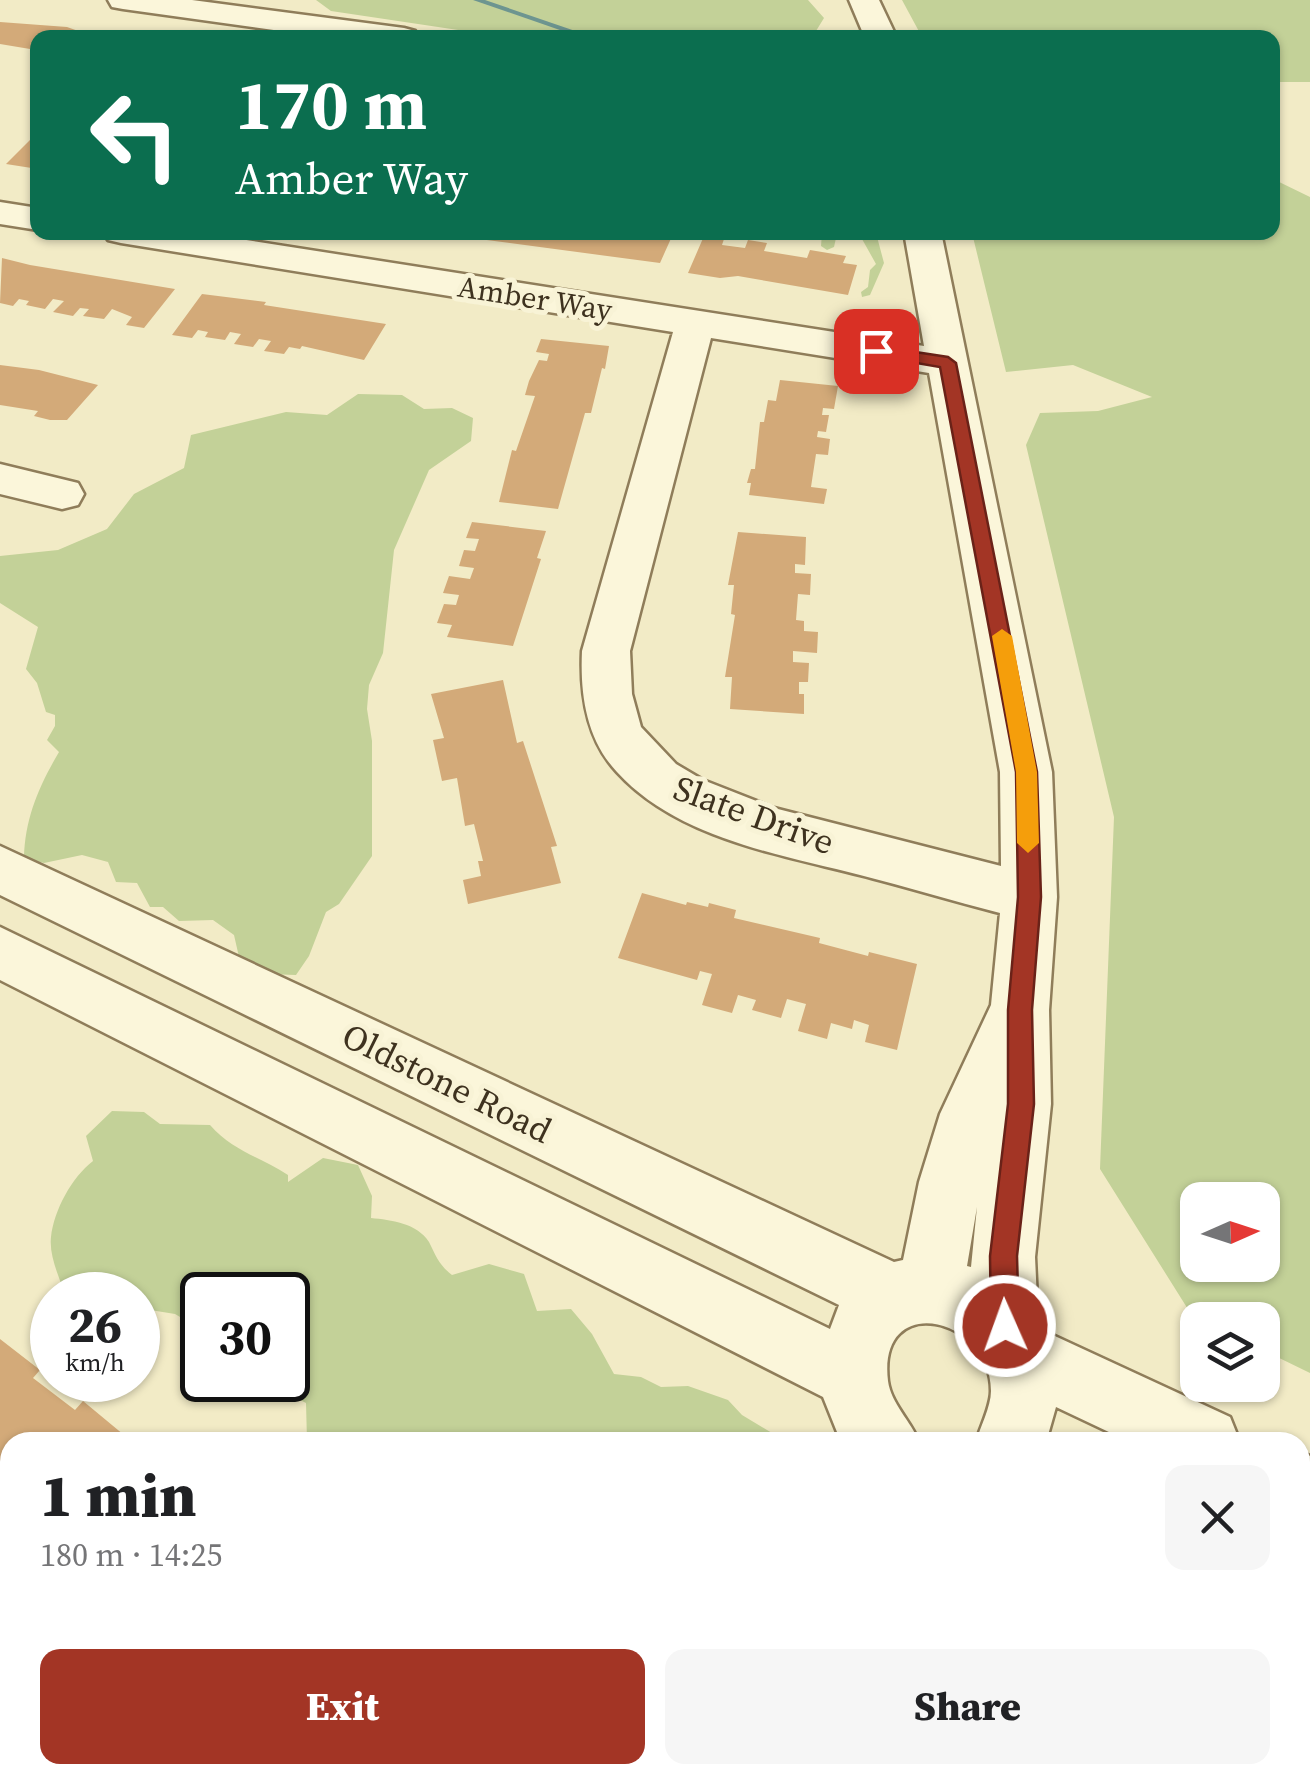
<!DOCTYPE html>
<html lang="en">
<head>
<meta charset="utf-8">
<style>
  body { margin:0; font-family:"Source Serif 4",serif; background:#f6f6f6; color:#202124; height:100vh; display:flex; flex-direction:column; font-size:38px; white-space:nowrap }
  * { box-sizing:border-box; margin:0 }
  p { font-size:32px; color:#757577 }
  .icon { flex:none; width:55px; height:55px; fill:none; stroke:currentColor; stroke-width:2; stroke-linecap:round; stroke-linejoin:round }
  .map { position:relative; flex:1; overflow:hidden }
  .drawer { position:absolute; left:0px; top:1432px; width:1310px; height:352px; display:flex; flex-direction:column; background:#fff; border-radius:30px 30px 0 0; box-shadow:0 2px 8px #0004 }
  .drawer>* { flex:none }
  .banner { position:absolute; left:30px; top:30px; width:1250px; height:210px; border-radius:20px; box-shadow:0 2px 8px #0004; background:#0b6e4f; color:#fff; overflow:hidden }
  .needle { width:65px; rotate:87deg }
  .tools { position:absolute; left:1180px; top:1182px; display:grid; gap:20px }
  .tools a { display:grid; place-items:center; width:100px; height:100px; border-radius:20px; background:#fff; box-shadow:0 2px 8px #0004; font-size:50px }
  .speed { position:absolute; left:30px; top:1272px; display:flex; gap:20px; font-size:50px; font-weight:700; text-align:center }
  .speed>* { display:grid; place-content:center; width:130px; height:130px; border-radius:50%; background:#fff; box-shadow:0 2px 8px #0004; line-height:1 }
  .speed small { font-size:25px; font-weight:400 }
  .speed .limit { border:5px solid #111; border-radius:15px; background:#fff; color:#111 }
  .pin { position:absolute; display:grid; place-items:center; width:85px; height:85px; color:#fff; margin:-42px; border-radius:20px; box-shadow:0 5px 15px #0006 }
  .me { position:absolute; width:110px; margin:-55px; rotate:358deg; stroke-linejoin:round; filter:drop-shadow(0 0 8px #0008) }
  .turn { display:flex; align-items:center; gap:35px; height:210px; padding:0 40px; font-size:45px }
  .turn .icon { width:130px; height:130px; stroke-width:2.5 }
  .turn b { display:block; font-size:70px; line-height:85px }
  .round { display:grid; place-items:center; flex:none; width:105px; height:105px; border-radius:20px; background:#f6f6f6 }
  .overview { display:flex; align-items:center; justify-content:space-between; height:170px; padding:0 40px }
  h1 { font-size:60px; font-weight:800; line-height:75px }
  .button { display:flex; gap:20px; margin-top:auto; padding:20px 40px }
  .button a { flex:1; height:115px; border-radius:20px; background:#a33525; color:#fff; font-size:40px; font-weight:800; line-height:115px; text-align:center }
  .button a+a { background:#f6f6f6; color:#202124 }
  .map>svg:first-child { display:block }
  .green { fill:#c3d198; fill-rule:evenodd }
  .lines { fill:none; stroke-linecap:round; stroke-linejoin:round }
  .stream { fill:#6d9590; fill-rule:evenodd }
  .building { fill:#d3aa79 }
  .minor-casing { stroke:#8f7d5a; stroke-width:5 }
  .minor { fill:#fbf6da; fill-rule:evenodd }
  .route { fill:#a33525; stroke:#6a2218; stroke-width:2.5 }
  .slow { fill:#f59e0b }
  .labels { text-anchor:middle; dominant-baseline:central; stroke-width:10; stroke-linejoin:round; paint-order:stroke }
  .far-street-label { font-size:30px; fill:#3e321f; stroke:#f8f3d6 }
  .street-label { font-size:35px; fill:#3e321f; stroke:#f8f3d6 }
</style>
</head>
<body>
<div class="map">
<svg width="1310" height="1783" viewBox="0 0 1310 1783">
  <rect width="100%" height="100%" fill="#f2ebc6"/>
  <path class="green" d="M316 0H808L824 18 816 31 727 37 511 38 331 11Z
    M902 0H1310V82H1273L1272 38 922 37Z
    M1273 179 1310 197V1373L1263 1350 1262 1320H1203L1191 1314 1100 1169 1114 817 1026 445 1040 413 1098 411 1152 397 1073 365 1006 372 972 233 1272 232ZM1262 1200V1265H1198V1200Z
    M822 233H876L884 263 870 295 862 297 861 292 868 287 870 270 876 264 862 239 836 238 834 247 827 250 821 246Z
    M358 394 402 395 424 409 452 408 473 418 471 441 429 470 394 550 383 653 369 685 367 709 372 741V856L339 904 326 912 309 956 296 975 267 974 239 957 234 935 213 920 179 921 163 907H150L137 883 116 882 108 862 82 855 44 863 24 858C25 818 39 786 59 752L47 740 55 726V715L46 712 37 683 26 669 38 627 0 603V556L58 550 107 529 134 494 184 468 191 435 286 412 327 415Z
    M112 1111 144 1112 160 1124 210 1125C233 1151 258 1156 288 1175V1182L323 1158 358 1165 372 1196 371 1218C391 1220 417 1223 429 1242 436 1256 439 1265 452 1275L489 1264 524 1274 537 1311 571 1309 592 1334 614 1374 641 1377 661 1387 688 1386 728 1400 742 1415 777 1436 779 1442 307 1441 306 1403 286 1393H253L246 1380H288V1295H202V1330L175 1314 138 1308V1295L64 1292C58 1274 49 1255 51 1237 54 1210 72 1177 93 1161L86 1136Z
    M1310 1731V1783H952V1775H1001L1007 1780 1008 1775H1300V1732Z"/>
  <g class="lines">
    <path class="stream" d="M473 0H485L587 35 580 37Z"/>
  </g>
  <path class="building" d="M0 22 67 27 98 38H38V46L30 49 0 44Z
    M38 132V169L6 164Z
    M482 232H663L673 234 660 263 479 239Z
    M704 236 724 239 722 245 745 248 748 240 767 243 764 251 807 258 810 250 846 256 843 263 857 265 848 295 738 276 720 278 688 273Z
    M2 258 30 265 175 289 144 328 126 325 132 317 112 309 104 319 83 316 89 309 80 308 73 316 53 312 64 301 53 299 45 309 26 305 29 301 19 299 13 306 0 303Z
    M202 294 266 302 264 305 386 324 364 360 302 346 300 349 289 347 284 354 264 351 271 341 259 339 253 347 234 344 241 334 230 332 225 340 205 337 208 332 198 330 192 338 172 335Z
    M541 339 609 346 605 369 602 368 591 413H585L558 509 499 502 512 450 516 451 535 396 525 395 529 381 539 360 547 361 549 354 536 352Z
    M0 365 39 370 98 385 67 420H50L34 416 38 411 0 405Z
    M780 380 838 386 834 409 823 408 822 415H829L826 432 818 431 817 437 830 439 828 455 816 454 811 487 827 489 824 504 749 495 751 483H747L751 469H755L760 422H764L768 400 776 401Z
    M472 522 546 531 537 558 541 559 513 646 447 637 452 625 437 623 444 604 456 605 459 595 443 593 449 576 470 579 474 568 459 566 464 550 475 551 479 539 466 538Z
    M738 532 806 537 805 565 795 564V573L811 574 810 595 798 594 796 620 804 621V631L818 632 817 653 793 651V662L809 663 808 682H799V694H804V714L730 709 732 677H725L735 615 731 614 734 585H728Z
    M503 680 517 743 523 741 557 846 551 847 561 883 468 904 463 880 481 876 478 861H483L474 824 465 826 457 778 442 781 433 740 444 738 431 694Z
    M642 893 686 905 687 902 708 907 709 903 736 910 734 918 820 938 819 943 868 956 869 952 917 964 897 1050 865 1042 869 1025 854 1020 852 1029 831 1023 827 1039 798 1031 806 1004 787 999 781 1018 752 1010 756 1000 738 995 732 1013 702 1005 712 974 700 971 697 980 618 958Z
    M0 1339 40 1370 33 1378 75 1410 83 1401 124 1435 118 1442H10V1512L0 1503Z
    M339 1775H546L556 1783H349Z"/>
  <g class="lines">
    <defs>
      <path id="minor" d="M108 0H192L404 28 415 31 420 38H331L123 9 112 7Z
        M849 0H879L897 38H865Z
        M0 202 38 208V230L0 224Z
        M103 232H195L924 346 904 232H941L1052 772 1057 897 1049 1010 1051 1104 1035 1257 1038 1322 1044 1331 1230 1417 1240 1442H1130L1056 1407 1046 1442H976C980 1427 991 1407 991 1391 991 1317 877 1290 888 1381 891 1404 911 1421 919 1442H841L823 1397 0 980V927L830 1329 839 1305 0 895V846L894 1262 903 1260 919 1182 940 1114 991 1005 1000 913C953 901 907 887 860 875 778 854 677 838 617 772 586 739 580 694 582 651L673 332 121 243 108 240ZM711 338 929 373 1000 772 1001 866 774 808 703 780 676 764 641 727 632 694 630 651ZM977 1207 971 1267 967 1266Z
        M0 464 78 483 84 494 78 505 62 509 0 494Z
        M1300 1452 1310 1456V1528L1300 1524Z
        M1300 1587 1310 1591V1667L1300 1662Z
        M783 1775H864L860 1783H779Z"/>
    </defs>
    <use href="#minor" class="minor-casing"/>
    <use href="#minor" class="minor"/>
  </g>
  <path class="route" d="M876 346 948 357 956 363 1037 772 1041 897 1032 1010 1034 1104 1017 1256 1019 1326 1015 1336 1005 1340 995 1336 991 1326 990 1256 1008 1104V1010L1018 897 1016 772 940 367 870 355V348Z"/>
  <path class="slow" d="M1002 629 1012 636 1037 772 1039 843 1028 853 1017 843 1016 772 992 636Z"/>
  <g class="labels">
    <g class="far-street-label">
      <text transform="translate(535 298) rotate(9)">Amber Way</text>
    </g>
    <g class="street-label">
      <text transform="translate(754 815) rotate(20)">Slate Drive</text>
      <text transform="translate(447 1083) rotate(26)">Oldstone Road</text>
    </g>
  </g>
</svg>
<div class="tools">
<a><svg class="needle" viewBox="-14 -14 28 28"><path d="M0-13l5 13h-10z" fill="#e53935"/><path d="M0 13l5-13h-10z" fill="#757577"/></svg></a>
<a><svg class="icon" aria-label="layers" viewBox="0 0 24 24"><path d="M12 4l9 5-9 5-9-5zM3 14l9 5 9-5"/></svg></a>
</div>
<div class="speed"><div>26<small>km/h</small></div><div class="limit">30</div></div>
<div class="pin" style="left:876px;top:351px;background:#d93025"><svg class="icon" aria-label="arrive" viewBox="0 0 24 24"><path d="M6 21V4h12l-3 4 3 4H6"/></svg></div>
<svg class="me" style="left:1005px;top:1326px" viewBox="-20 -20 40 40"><circle r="17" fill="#a33525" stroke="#fff" stroke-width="3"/><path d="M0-11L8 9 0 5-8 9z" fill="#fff"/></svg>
<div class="banner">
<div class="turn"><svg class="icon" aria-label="left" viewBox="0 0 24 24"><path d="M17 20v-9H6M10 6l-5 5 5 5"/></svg><div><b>170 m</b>Amber Way</div></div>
</div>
<section class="drawer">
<div class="overview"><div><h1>1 min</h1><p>180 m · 14:25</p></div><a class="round"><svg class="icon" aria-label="close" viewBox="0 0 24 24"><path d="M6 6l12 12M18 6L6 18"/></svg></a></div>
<div class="button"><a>Exit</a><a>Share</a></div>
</section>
</div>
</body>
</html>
